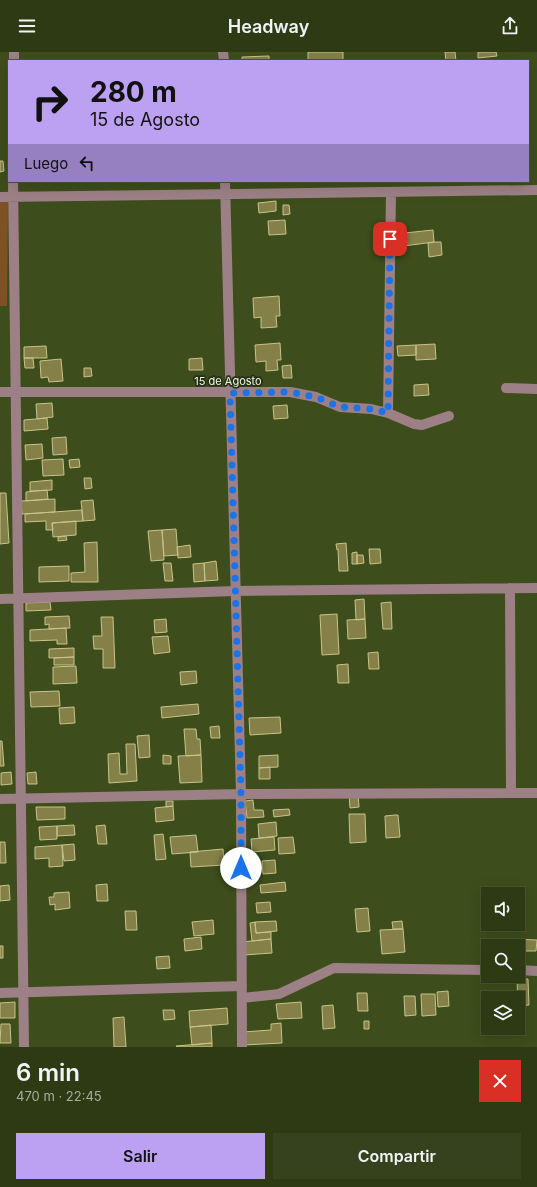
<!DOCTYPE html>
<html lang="es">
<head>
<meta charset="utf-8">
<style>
  body { margin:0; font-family:Inter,sans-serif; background:#36411d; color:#f1f3f6; height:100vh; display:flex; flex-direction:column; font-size:15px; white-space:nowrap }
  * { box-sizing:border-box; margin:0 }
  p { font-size:13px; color:#a7ada0 }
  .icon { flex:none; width:22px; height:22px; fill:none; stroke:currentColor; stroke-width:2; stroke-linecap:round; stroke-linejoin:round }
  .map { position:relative; height:995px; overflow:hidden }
  .side { display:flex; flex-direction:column; background:#2e3a14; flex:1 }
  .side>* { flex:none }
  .top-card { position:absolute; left:8px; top:8px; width:521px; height:122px; border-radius:0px; box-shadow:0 4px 16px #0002,0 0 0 1px #495434; background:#bca0f2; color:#111; overflow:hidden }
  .tools { position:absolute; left:481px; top:835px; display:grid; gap:8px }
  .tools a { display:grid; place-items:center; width:44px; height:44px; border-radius:0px; background:#2e3a14; box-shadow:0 4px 16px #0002,0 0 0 1px #495434; font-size:20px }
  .pin { position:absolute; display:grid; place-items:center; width:34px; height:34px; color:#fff; margin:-17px; border-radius:8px; box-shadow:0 2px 6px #0006 }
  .me { position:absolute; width:44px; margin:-22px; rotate:0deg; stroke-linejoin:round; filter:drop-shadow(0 0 3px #0008) }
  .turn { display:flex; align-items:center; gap:14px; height:84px; padding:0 16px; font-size:18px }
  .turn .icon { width:52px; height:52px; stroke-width:2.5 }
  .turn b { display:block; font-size:28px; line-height:34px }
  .then { display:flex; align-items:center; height:38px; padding:0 16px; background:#0003; gap:8px; font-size:15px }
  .round { display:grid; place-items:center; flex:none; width:42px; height:42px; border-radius:0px; background:#36411d }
  .overview { display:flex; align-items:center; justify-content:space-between; height:68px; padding:0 16px }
  h1 { font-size:24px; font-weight:600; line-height:30px }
  .primary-button { display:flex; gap:8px; margin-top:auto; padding:8px 16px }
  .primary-button a { flex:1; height:46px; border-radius:0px; background:#bca0f2; color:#111; font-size:16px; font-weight:600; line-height:46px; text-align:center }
  .primary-button a+a { background:#36411d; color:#f1f3f6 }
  header { display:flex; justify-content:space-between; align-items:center; height:52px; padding:0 16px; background:#2e3a14; font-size:18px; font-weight:600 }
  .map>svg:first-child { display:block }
  .green { fill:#7d5123 }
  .building { fill:#848048; stroke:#c8c48a }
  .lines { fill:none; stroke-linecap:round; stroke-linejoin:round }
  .minor { stroke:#9c8086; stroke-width:10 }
  .route { stroke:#1a73e8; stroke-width:7; stroke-dasharray:0 12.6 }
  .labels { text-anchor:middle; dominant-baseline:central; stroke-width:3.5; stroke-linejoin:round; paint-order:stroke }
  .street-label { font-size:11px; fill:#edf8dc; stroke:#28301a }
</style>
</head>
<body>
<header><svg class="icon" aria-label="menu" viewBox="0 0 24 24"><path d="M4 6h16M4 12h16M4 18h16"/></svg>Headway<svg class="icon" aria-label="share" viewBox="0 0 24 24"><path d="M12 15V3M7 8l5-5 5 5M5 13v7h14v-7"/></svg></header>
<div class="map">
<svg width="537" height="995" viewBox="0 0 537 995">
  <rect width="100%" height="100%" fill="#3d4d1b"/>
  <path class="green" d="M0 149H8L7 254H0Z"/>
  <path class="building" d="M308 0H343V9H308Z
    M445 0H455L456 9H446Z
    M478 0H496L497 4 478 6Z
    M269 4V9H242V5Z
    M0 109H3L4 119 0 120Z
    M276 149V159L259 161 258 151Z
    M283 153H289L290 162 283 163Z
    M285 168 286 182 269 183 268 169Z
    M433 178 434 190 396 195 395 182Z
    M434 190H441L442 203 429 205 428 191Z
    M279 244 280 264H276L277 275 261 276V265L254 266 253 246Z
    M280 291 281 308H277L278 318 266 319V309L256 310 255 293Z
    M435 292 436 307 416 308V293Z
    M416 293V303L398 304 397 294Z
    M46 294 47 306H24V295Z
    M24 306H33L34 316H25Z
    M202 306 203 318H189V307Z
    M61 307 63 329 49 330 48 325 41 326 40 309Z
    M291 313 292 326H283L282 314Z
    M84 316H91L92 324 84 325Z
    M428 332 429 343 414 344V333Z
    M52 351 53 365 37 367 36 352Z
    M287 353 288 366 274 367 273 354Z
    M47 366 48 377 24 379V368Z
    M66 385 67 402 53 403 52 386Z
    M42 392 43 406 26 408 25 393Z
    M63 407 64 423 43 424 42 408Z
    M79 407 80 415 70 416 69 408Z
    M84 426H91L92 436 85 437Z
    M52 428V438L30 439V430Z
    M47 438 48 447 26 449V440Z
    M0 441H6L9 491 0 492Z
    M55 447V460L22 462 21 449Z
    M93 448 95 468 83 469 81 449Z
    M82 458 83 469 52 471 53 478H46V469L25 470V462Z
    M76 469V483L53 485 52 471Z
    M176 477 178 503 164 504 162 478Z
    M162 478 164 508 151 509 148 479Z
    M66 484 67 488 58 489V485Z
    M97 490 98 530H71V521L85 520 84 491Z
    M346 491 348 519H339L338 497 337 498 336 492Z
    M190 493 191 505 178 506 177 495Z
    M369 497H380L381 511 370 512Z
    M357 500V512H352V501Z
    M357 503H363L364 511 357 512Z
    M216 509 218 528 205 529 204 511Z
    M163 511H171L173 529H165Z
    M204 511 205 529 194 530 193 512Z
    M69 514V529L39 530V515Z
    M364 547 365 567 356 568 355 548Z
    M50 550 51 558 26 559V551Z
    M391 550 392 577H383L381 551Z
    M337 562 339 602 322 603 320 563Z
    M69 564 70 576 49 577V572L45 573V565Z
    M101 565H113L115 616H103V597H94L93 584H102Z
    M166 567 167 580 155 581 154 568Z
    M365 567 366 586 348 587 347 568Z
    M66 576 67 592H57V588L30 589V578Z
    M168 584 170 600 154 602 152 585Z
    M74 596V605L49 606V597Z
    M378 600 379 617H369L368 601Z
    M74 605V613H54V606Z
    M348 612 349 631H338L337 613Z
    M76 614 77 631 53 632V615Z
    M196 619 197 631 181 633 180 620Z
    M59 639 60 654 31 655 30 640Z
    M198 652 199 662 162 666 161 655Z
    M74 655 75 671 60 672 59 656Z
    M280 665 281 681 250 683 249 666Z
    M219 674 220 686H211L210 675Z
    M184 677H196L197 687H200L201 703 186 704Z
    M149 683 150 705 139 706 137 684Z
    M0 689H2L4 714H0Z
    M126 692H135L137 729 109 731 108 702 119 701 120 722H127Z
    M163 703 171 704V712H163Z
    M201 703 202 730 180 731 178 704Z
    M278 703V715L259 716V704Z
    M270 715V727H259V716Z
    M11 720 12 732 1 733V721Z
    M36 720 37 732H28L27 721Z
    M358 742 359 755 350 756 349 743Z
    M253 748 254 758H263L264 765 247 766 245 749Z
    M166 749H173V754L166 755Z
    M173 754 174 768 156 770 155 756Z
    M36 755H65V767L37 768Z
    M289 757 290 763 274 765 273 758Z
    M349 762H365L366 790 350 791Z
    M395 763H398L400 785 386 786 385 764Z
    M276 770 277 784 259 786 258 772Z
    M74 773 75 783 57 784V774Z
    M105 773 107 792H98L96 774Z
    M57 774V787L40 788 39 775Z
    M163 782 166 807 156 808 154 783Z
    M196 783 198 800 172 802 170 785Z
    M274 785 275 798 252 800 251 787Z
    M293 785 295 801 279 802 278 786Z
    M0 790H5L6 811H0Z
    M74 792 75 808 64 809 62 793Z
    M62 793 63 814 49 815V806L35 807V795Z
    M223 797 224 813 191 815 190 800Z
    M275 808 276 821 263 822 262 809Z
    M285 830 286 839 261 841 260 833Z
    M107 832 108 849H97L96 833Z
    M9 833 10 848 0 849V834Z
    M69 840 70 856 55 858V852L50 853 49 845H54V841Z
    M270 850 271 860 257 861 256 851Z
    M368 856 370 879 357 880 355 857Z
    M125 859H136L137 878H126Z
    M213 868 214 882 194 884 192 870Z
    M276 869 277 879 256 881 255 870Z
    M402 869 403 877H393L392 870Z
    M255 870 256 881 271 880V887L252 889 250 871Z
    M403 877 405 900 382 902 380 878Z
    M201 885 202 897 185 899 184 887Z
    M271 887 272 901 244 903 242 890Z
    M513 887 537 888 536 899H518V894H513Z
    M0 894H3V906H0Z
    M169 904 170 916 157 917 156 905Z
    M517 927H528L529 953 518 954Z
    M448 939 449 954 438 955 437 940Z
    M357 941H367L368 959H358Z
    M421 942H435L436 963 422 964Z
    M404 944H415L416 963 405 964Z
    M15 950V966H0V951Z
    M301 950 302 966 278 967 276 952Z
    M333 953 335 976 323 977 322 954Z
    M227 956 228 972 190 975 189 959Z
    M163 958H174L175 967 164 968Z
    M124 965 126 995H114L113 966Z
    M364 969H369V977H364Z
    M281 971 282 991 243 993V980L271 978V972Z
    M1 972H10L11 991H0Z
    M211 973 212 991 192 993 190 975Z
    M212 991V995H177L176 994Z"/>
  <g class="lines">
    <path class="minor" d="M223 0 224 9
      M14 9V0
      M13 129 24 995
      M225 129 241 742 242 995
      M0 145 537 138
      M506 336 537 337
      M0 340H290L316 345 340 355 371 357 388 361 414 372 422 373 449 364
      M388 361 391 140
      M510 536 511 741
      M0 547 235 539 537 536
      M0 747 241 742 537 741
      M518 918 537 919
      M0 941 242 934
      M242 946 279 942 334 916 488 918"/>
  </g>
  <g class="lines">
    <path class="route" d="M241 816V742L230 341 290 340 316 345 340 355 371 357 388 361 390 187"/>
  </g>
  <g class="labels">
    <g class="street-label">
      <text x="228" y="329">15 de Agosto</text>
    </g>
  </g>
</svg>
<div class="tools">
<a><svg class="icon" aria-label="sound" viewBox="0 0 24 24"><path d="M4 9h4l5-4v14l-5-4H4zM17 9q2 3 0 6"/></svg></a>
<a><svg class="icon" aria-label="search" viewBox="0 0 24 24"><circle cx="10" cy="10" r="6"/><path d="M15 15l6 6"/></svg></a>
<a><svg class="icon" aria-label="layers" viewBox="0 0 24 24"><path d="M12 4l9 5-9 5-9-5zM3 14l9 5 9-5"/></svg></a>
</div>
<div class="pin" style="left:390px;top:187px;background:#d93025"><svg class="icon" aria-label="arrive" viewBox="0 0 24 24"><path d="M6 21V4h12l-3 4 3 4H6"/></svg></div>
<svg class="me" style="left:241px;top:816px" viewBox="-20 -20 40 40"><circle r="19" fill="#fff"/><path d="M0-13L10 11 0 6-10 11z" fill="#1a73e8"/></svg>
<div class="top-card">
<div class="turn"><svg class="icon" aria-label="right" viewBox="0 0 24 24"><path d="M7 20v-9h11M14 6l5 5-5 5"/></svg><div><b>280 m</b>15 de Agosto</div></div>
<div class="then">Luego<svg class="icon" aria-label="left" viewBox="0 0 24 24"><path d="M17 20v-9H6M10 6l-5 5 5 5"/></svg></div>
</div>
</div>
<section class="side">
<div class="overview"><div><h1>6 min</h1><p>470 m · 22:45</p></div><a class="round" style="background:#d93025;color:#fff"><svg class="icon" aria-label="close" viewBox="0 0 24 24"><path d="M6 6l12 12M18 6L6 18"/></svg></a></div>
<div class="primary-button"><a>Salir</a><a>Compartir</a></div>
</section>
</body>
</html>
